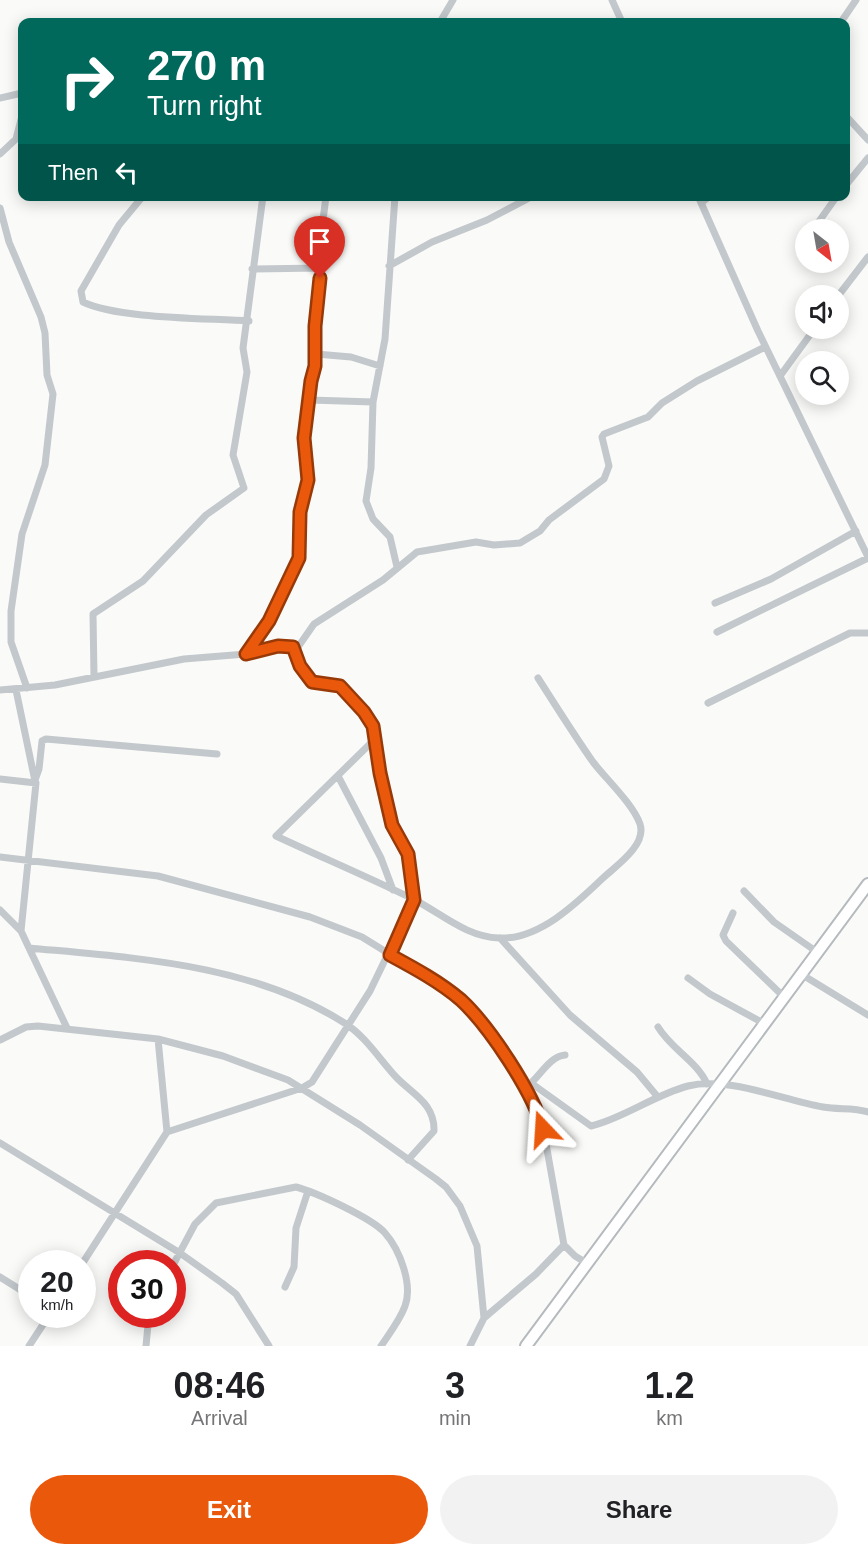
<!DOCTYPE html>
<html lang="en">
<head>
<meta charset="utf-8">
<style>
  body { margin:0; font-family:Arial,sans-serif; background:#f2f2f2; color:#202124; height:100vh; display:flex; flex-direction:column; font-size:22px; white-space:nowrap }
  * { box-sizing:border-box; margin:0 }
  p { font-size:20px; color:#757577 }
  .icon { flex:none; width:33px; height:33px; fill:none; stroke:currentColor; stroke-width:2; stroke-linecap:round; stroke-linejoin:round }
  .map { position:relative; height:1346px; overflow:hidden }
  .panel { display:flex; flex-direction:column; background:#fff; flex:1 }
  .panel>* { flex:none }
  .hud { position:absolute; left:18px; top:18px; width:832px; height:183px; border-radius:12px; box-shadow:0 3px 15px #0003; background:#00695c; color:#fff; overflow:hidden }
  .needle { width:39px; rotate:149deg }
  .fabs { position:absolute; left:795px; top:219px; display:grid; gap:12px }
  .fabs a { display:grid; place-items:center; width:54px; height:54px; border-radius:50%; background:#fff; box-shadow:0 3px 15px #0003; font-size:30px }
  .speed { position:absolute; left:18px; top:1250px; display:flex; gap:12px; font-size:30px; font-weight:700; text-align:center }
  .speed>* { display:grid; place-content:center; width:78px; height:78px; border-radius:50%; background:#fff; box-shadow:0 3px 15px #0003; line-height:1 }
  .speed small { font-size:15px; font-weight:400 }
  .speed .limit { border:9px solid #d22; background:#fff; color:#111 }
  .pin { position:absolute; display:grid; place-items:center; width:51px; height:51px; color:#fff; margin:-62px -26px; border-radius:50% 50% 50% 0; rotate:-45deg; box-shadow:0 0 6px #0007 }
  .pin .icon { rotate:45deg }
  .me { position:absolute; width:66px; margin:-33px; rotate:340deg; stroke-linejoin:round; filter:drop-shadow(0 0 4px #0008) }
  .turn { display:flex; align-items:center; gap:21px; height:126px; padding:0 30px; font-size:27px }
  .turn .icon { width:78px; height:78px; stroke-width:2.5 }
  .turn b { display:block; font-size:42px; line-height:51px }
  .then { display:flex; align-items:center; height:57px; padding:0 30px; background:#0003; gap:12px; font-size:22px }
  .eta { display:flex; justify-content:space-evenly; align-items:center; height:102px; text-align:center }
  .eta b { font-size:36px; font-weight:600; line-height:42px }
  .action { display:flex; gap:12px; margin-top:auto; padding:12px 30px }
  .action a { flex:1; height:69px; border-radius:36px; background:#ea580c; color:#fff; font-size:24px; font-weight:600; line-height:69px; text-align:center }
  .action a+a { background:#f2f2f2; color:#202124 }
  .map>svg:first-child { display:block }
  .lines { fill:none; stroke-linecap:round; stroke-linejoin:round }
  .primary-casing { stroke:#b5babe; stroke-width:14 }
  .minor { stroke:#c3c8cc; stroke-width:7 }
  .primary { stroke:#fff; stroke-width:10 }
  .route-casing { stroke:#983908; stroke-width:15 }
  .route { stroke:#ea580c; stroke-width:10 }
</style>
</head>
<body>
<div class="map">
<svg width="868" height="1346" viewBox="0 0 868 1346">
  <rect width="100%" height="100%" fill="#fafaf8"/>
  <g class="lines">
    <defs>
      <path id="primary" d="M526 1346 868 884"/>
    </defs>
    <use href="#primary" class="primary-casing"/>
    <path class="minor" d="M612 0 622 22
      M440 22 453 0
      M841 22 856 0
      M0 98 22 93
      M846 116 868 140
      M0 154 16 139 22 116
      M846 185 868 158
      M143 196 119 225 81 291 83 302C118 319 207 318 249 321
      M395 196 385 339 373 402 371 468 366 501 373 519 390 537 397 567
      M698 196 758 331 868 557
      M701 203 710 196
      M0 208 9 242 41 317 45 333 47 375 53 394 45 465 22 534 11 611V642L27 688
      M815 227 837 196
      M389 266 432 242 487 220 533 196
      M252 269 320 268
      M838 296 868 257
      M316 354 351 357 380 366
      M780 376 815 328
      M310 400 373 402
      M715 603 771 579 856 531
      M717 632 868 558
      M246 654 269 621 299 558 300 512 307 480 305 438 311 381 315 367 320 245 326 196
      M94 677 93 614 143 581 206 515 244 488 233 455 247 372 243 348 263 196
      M0 690 55 685 184 659 246 654 278 646 298 647 314 624 383 580 417 552 476 542 494 545 520 543 540 531 549 520 604 479 609 466 602 437 604 434 648 417 662 403 697 381 765 347
      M16 690 35 781
      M708 703 850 633H868
      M375 739 276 836C321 857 368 877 413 899 441 913 466 937 499 938 539 940 577 903 603 878 616 866 647 845 640 824 633 804 606 779 593 762 574 735 556 706 538 678
      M338 776 381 858 393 890
      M0 779 36 783 21 931 29 948
      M35 780 39 769 42 741 46 739 217 754
      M0 857 158 876 310 917 362 937 454 994 468 1008 508 1061 537 1109 545 1138 564 1245 575 1256 588 1264
      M744 891 774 922 817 952
      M0 910 21 931
      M733 913 723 935 726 941 784 997
      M500 938 570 1015 637 1072 657 1096
      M801 974 868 1015
      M688 978 710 994 765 1024
      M658 1027C671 1049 697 1061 707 1084
      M67 1028 29 948C136 958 253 964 346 1024 365 1036 381 1061 396 1077 412 1094 435 1103 434 1131L408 1160
      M158 1039 167 1132
      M0 1040 26 1027 38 1026 158 1039 223 1056 288 1080 360 1125 436 1179 446 1187 460 1206 477 1246 484 1318 470 1346
      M531 1083C541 1074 551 1056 565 1055
      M524 1085 531 1083 591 1126C622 1119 654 1095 688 1086 729 1076 782 1100 823 1107 839 1110 853 1107 868 1112
      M0 1143 180 1253 222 1283 236 1294 269 1346
      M82 1264 167 1132 302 1088 312 1082 370 991 414 900 408 854 392 825 380 773 373 726 364 712 340 686 312 682 300 666 293 647
      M172 1267 195 1224 216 1203 296 1187C315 1192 372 1218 385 1233 400 1250 413 1285 405 1306 400 1320 389 1334 381 1346
      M0 1277 32 1297
      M285 1287 294 1267 296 1228 308 1191
      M484 1318 536 1274 564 1245
      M29 1346 50 1314
      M146 1346 149 1314"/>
    <use href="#primary" class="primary"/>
  </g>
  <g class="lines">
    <defs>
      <path id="route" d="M320 278 315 326V366L311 381 304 438 308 480 300 512 299 558 269 621 246 654 278 646 293 647 300 666 312 682 340 686 364 712 373 726 380 773 392 825 408 854 414 900 390 955C414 968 440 982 461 1000 489 1026 533 1092 543 1129"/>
    </defs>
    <use href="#route" class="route-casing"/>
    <use href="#route" class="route"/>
  </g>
</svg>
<div class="fabs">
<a><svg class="needle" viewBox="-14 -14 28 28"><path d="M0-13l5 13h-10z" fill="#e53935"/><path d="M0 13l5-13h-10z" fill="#757577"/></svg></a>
<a><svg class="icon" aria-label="sound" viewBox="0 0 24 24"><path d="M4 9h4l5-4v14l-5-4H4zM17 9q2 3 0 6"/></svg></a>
<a><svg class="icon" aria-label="search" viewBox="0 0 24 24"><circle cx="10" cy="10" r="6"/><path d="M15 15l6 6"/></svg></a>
</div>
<div class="speed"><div>20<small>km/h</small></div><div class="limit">30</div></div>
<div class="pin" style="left:320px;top:278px;background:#d93025"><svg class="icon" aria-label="arrive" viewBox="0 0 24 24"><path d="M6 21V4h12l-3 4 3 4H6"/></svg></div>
<svg class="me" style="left:543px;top:1129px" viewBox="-20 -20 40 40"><path d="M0-17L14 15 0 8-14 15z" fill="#ea580c" stroke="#fff" stroke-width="4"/></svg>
<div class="hud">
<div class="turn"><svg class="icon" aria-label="right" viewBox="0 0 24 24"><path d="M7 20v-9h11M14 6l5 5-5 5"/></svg><div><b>270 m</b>Turn right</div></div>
<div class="then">Then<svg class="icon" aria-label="left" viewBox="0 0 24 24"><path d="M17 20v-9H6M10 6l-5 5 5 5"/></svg></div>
</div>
</div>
<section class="panel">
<div class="eta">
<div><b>08:46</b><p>Arrival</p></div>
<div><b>3</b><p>min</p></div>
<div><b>1.2</b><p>km</p></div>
</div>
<div class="action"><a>Exit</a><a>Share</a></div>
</section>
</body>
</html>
